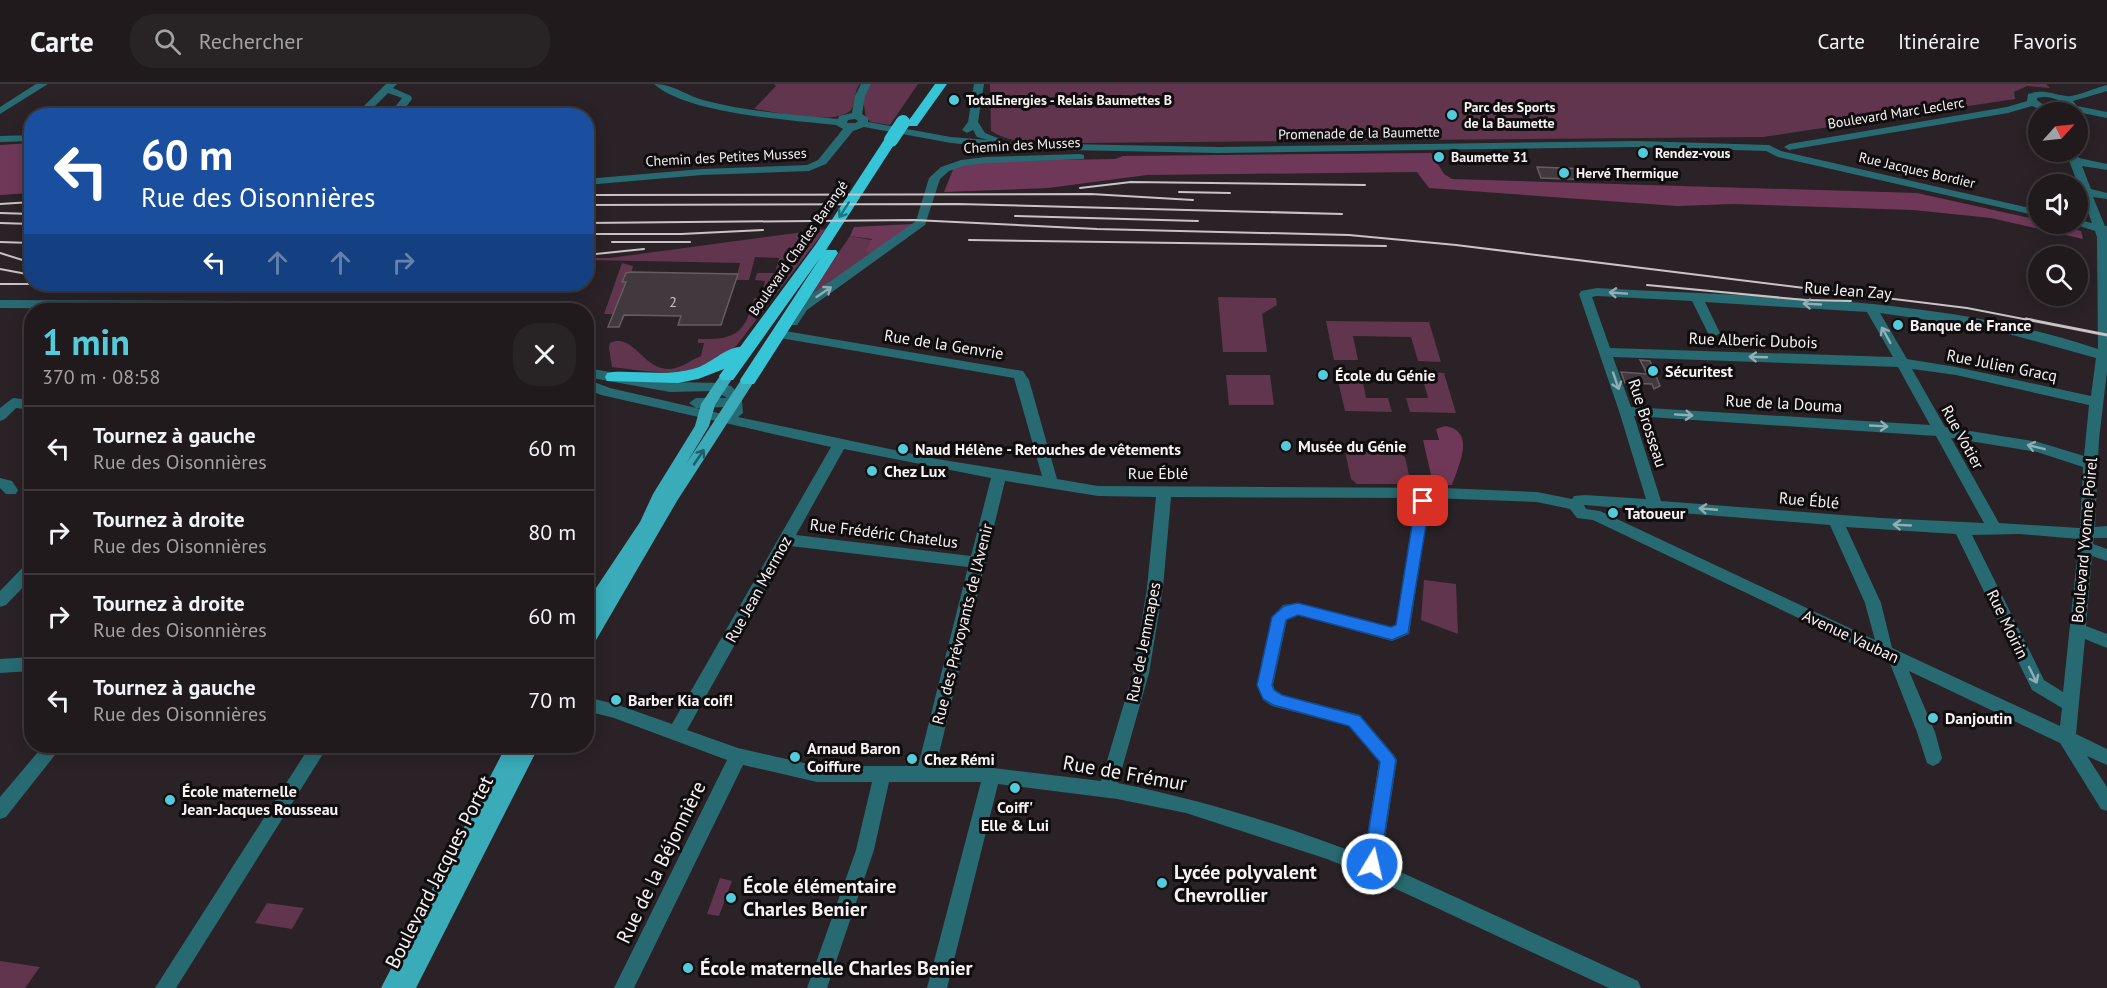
<!DOCTYPE html>
<html lang="fr">
<head>
<meta charset="utf-8">
<style>
  body { margin:0; font-family:"PT Sans",sans-serif; background:#282325; color:#f1f3f6; height:100vh; display:flex; flex-direction:column; font-size:22px; white-space:nowrap }
  * { box-sizing:border-box; margin:0 }
  p { font-size:20px; color:#a2a1a3 }
  .icon { flex:none; width:33px; height:33px; fill:none; stroke:currentColor; stroke-width:2; stroke-linecap:round; stroke-linejoin:round }
  .map { position:relative; flex:1; overflow:hidden }
  .panel { position:absolute; left:24px; top:219px; width:570px; height:450px; display:flex; flex-direction:column; background:#201a1c; border-radius:24px; box-shadow:0 3px 15px #0003,0 0 0 2px #3d383b }
  .panel>* { flex:none }
  .top-card { position:absolute; left:24px; top:24px; width:570px; height:183px; border-radius:24px; box-shadow:0 3px 15px #0003,0 0 0 2px #3d383b; background:#1a4fa0; color:#fff; overflow:hidden }
  .needle { width:39px; rotate:63deg }
  .fabs { position:absolute; left:2028px; top:18px; display:grid; gap:12px }
  .fabs a { display:grid; place-items:center; width:60px; height:60px; border-radius:50%; background:#201a1c; box-shadow:0 3px 15px #0003,0 0 0 2px #3d383b; font-size:30px }
  .pin { position:absolute; display:grid; place-items:center; width:51px; height:51px; color:#fff; margin:-26px; border-radius:12px; box-shadow:0 3px 9px #0006 }
  .me { position:absolute; width:66px; margin:-33px; rotate:9deg; stroke-linejoin:round; filter:drop-shadow(0 0 4px #0008) }
  .turn { display:flex; align-items:center; gap:21px; height:126px; padding:0 18px; font-size:27px }
  .turn .icon { width:78px; height:78px; stroke-width:2.5 }
  .turn b { display:block; font-size:42px; line-height:51px }
  .lanes { display:flex; align-items:center; height:57px; padding:0 18px; background:#0003; justify-content:center; gap:30px; direction:ltr }
  .lanes .off { opacity:.35 }
  .round { display:grid; place-items:center; flex:none; width:63px; height:63px; border-radius:24px; background:#282325 }
  .summary { display:flex; align-items:center; justify-content:space-between; height:102px; padding:0 18px }
  h1 { font-size:36px; font-weight:600; line-height:45px; color:#53cbdb }
  ul { padding:0; list-style:none }
  li { display:flex; align-items:center; gap:18px; height:84px; padding:0 18px; border-top:2px solid #3d383b }
  li div { flex:1 }
  li b { display:block; font-size:22px }
  li em { font-style:normal }
  header { display:flex; align-items:center; gap:36px; box-sizing:border-box; height:84px; padding:0 30px; background:#201a1c; border-bottom:2px solid #3d383b }
  header strong { font-size:28px }
  nav { display:flex; gap:33px; margin-inline-start:auto; font-size:21px }
  .search { width:420px; height:54px; background:#282325; display:flex; align-items:center; gap:15px; box-sizing:border-box; padding:0 21px; border-radius:24px; color:#a2a1a3; font-size:22px }
  .map>svg:first-child { display:block }
  .green { fill:#60354d }
  .forest { fill:#703858 }
  .building { fill:#42393e; stroke:#665d62; stroke-width:1.5 }
  .lines { fill:none; stroke-linecap:round; stroke-linejoin:round }
  .minor { fill:#286a72; fill-rule:evenodd }
  .major { fill:#3aabb9; fill-rule:evenodd }
  .highway { fill:#35c5d7; fill-rule:evenodd }
  .rail-far1 { stroke:#cac3c6; stroke-width:2 }
  .rail { stroke:#cac3c6; stroke-width:3 }
  .highway-bridge { stroke:#35c5d7; stroke-width:14 }
  .oneway { stroke:#24727d }
  .oneway2 { stroke:#90aeb4 }
  .oneway3 { stroke:#255c64 }
  .route { fill:#1a73e8; stroke:#114b97; stroke-width:1.5 }
  .poi-dot { fill:#53cbdb; stroke:#100d0e; stroke-width:2 }
  .labels { text-anchor:middle; dominant-baseline:central; stroke-width:6; stroke-linejoin:round; paint-order:stroke }
  .far-poi-label { font-size:14px; font-weight:bold; fill:#f8f2f5; stroke:#100d0e; text-anchor:start }
  .far-street-label { font-size:14px; fill:#f8f2f5; stroke:#100d0e }
  .number-label { font-size:14px; fill:#cac4c7 }
  .street-label { font-size:16px; fill:#f8f2f5; stroke:#100d0e }
  .poi-label { font-size:16px; font-weight:bold; fill:#f8f2f5; stroke:#100d0e; text-anchor:start }
  .near-street-label { font-size:20px; fill:#f8f2f5; stroke:#100d0e }
  .near-poi-label { font-size:20px; font-weight:bold; fill:#f8f2f5; stroke:#100d0e; text-anchor:start }
</style>
</head>
<body>
<header>
<strong>Carte</strong>
<div class="search"><svg class="icon" aria-label="search" viewBox="0 0 24 24"><circle cx="10" cy="10" r="6"/><path d="M15 15l6 6"/></svg>Rechercher</div>
<nav><a>Carte</a><a>Itinéraire</a><a>Favoris</a></nav>
</header>
<div class="map">
<svg width="2107" height="904" viewBox="0 0 2107 904">
  <rect width="100%" height="100%" fill="#2a2226"/>
  <path class="green" d="M774 0H860C853 8 857 18 851 26 836 42 776 28 754 25L776 2Z
    M870 0H918L890 41 871 38 866 34 863 16Z
    M990 0H2046L2050 4 2027 2 2014 8 2015 15 1763 53 1082 59C1053 58 1016 63 991 47Z
    M826 145 737 261C698 297 660 289 612 283L609 264 610 259C634 248 643 287 671 285 681 284 691 276 701 272L704 259H698V255C735 256 745 250 754 214H761L765 197 755 196 757 189H775L779 174 755 173 749 196H736L740 179 587 176V174H610Z
    M850 152 872 156 873 169 813 212 810 211Z
    M622 179 633 182 631 190 623 198H626L613 230H604Z
    M1218 213 1276 214 1277 221 1262 230 1267 268H1223Z
    M1326 237 1429 238 1441 278 1418 277 1411 253 1353 252 1358 276H1334Z
    M1336 288H1361L1366 314H1388L1392 328 1345 327Z
    M1421 288 1444 289 1456 329 1410 328 1406 314H1428Z
    M1226 291H1270L1274 321H1229Z
    M1377 364H1391L1405 373 1409 391 1402 395 1399 400H1357L1351 395 1345 367H1378Z
    M1424 496 1456 500 1458 550 1421 536Z
    M720 794 732 797 719 832 707 830Z
    M267 819 304 824 292 845 255 839Z
    M0 877 40 883 25 904H0Z"/>
  <path class="forest" d="M31 59V109L0 111V61Z
    M1431 69 1444 90 1452 95 1917 109 2038 136V140H2052L2081 147 2083 155 1991 134 1913 126 1733 120 1677 122 1429 104 1417 88 1147 91 1048 104 944 108 954 83 996 77 1115 75 1123 72Z
    M913 140 873 169 866 167 872 155 850 152 854 143Z
    M1445 342C1477 347 1458 382 1452 401H1439L1432 395 1423 356H1439L1436 345Z"/>
  <path class="building" d="M1537 83 1587 85 1592 96 1541 94Z
    M631 188 738 190 721 241H678L681 232 624 231 619 243H608L626 198H622L626 189Z
    M1640 276 1650 277 1660 302 1654 305 1652 300 1625 299 1621 288 1647 290Z"/>
  <g class="lines">
    <path class="minor" d="M36 0H48L0 30V23Z
      M386 0H397L393 4 411 12 412 15 399 32H388L402 14 388 9 365 32H354Z
      M654 0C674 0 688 13 707 17 749 28 795 31 838 35L839 32 852 29 855 12 861 0H871L865 12 862 30 868 34V38L951 53 988 56 977 53 973 46 967 49 962 46 968 38 974 0H984L978 38 985 49 1000 55 998 57 1012 59 1218 63 1637 57 1769 61 1781 67 2038 126V132L1778 73 1766 67 1637 63 1218 69 1012 65 951 59 864 43 853 47 826 80 809 87 702 91 586 101V95L702 85 807 81 818 76 843 45 836 41C791 36 687 30 654 0ZM855 35 858 37 856 39H847L848 36Z
      M2107 1V7L2073 17 2077 22 2107 28V34L2077 28H2063L2068 24C2060 15 2049 11 2037 14V16L2045 22 2060 26 2061 28H2046L2032 22 2008 29 1789 66 1784 63 1789 60 2007 23 2027 17 2028 10C2044 5 2051 10 2066 12 2074 14 2097 3 2107 1Z
      M32 51V57L0 58V52Z
      M2066 68H2076L2079 74 2107 80V86L2082 82 2091 105 2107 109V115L2093 113 2105 142H2107V288L2099 355 2095 443 2107 442V454H2094L2093 460 2107 465V477L2092 472 2086 542 2107 550V564L2085 555 2076 650 2107 665V681L2087 672 2107 703V727L2101 725 2060 659 1909 587 1935 648 1942 674 1939 679 1933 682 1927 679 1917 648 1889 577 1593 436 1577 434 1570 425 1537 418 1430 414 1409 550 1392 557 1298 531 1287 536 1273 601 1275 606 1282 611 1360 631 1394 671 1397 676 1381 779 1638 897 1641 904H1609L1364 790 1327 775 1186 729 1117 715 998 700 947 904H927L981 698H889L874 766 827 904H807L856 766 872 698H817L743 681 634 904H614L727 676 614 634 586 627V613L615 620 672 640 831 363 601 311 586 305V295L610 304 731 332 728 323 696 324 689 319 696 314H727L716 307 670 308 586 293V284L670 298 722 299 731 302 738 309 742 317 743 329 738 333 937 375 1042 392 1014 294 780 254 779 251 785 247 1023 287 1029 296 1057 395 1098 402 1443 404 1537 408 1572 415 1574 412 1585 411 1646 415 1619 327 1579 210 1581 207 1597 204C1763 214 1939 211 2098 265L2097 153 2095 147 2073 140H2078V136L2092 139ZM1597 212 1692 217 1708 249 1714 253 1720 249 1705 218 1867 228 1893 273 1610 264 1592 213ZM1880 229 1991 245 2096 274 2091 312 1956 283 1907 275ZM1613 273 1898 283 1930 341 1631 323ZM1912 285 1956 291 2089 321 2084 372 2038 358 1945 343ZM1634 332 1936 352 1984 439 1881 434 1661 417ZM1951 354 2037 368 2083 383 2080 444 1999 439ZM844 365 991 394 971 472 796 451ZM1005 397 1098 412 1156 413 1147 504 1133 589 1101 697 977 682H936ZM1171 413 1416 414 1396 541 1391 543 1298 519 1283 521 1272 533 1257 601 1263 616 1272 622 1349 642 1379 678 1364 772C1284 741 1202 716 1118 699L1149 589 1163 504ZM1584 421 1830 441 1865 519 1875 556 1600 427 1586 425ZM1846 443 1956 450 2032 606 2062 624 2060 642 1892 564 1881 519ZM2020 450 2079 455 2063 608 2044 596 1972 451ZM790 462 968 483 918 682H817L738 664 687 646Z
      M1080 70 1084 71V75L986 79 963 82 949 87 940 95 925 141 807 226 797 241H789L787 238 798 220 916 137 929 94 941 83 961 76 986 73Z
      M0 216 272 217 304 222 310 226 0 224Z
      M13 314 32 316V326L16 324 5 335 0 337V324Z
      M0 394 12 397 18 406 16 410H6L0 404Z
      M32 477V494L6 521 0 523V507L27 479Z
      M32 573V587L0 589V575Z
      M43 662H62L6 733 0 735V713Z
      M310 662H328L176 904H155Z"/>
    <path class="major" d="M727 288 734 292 715 321 709 342 686 380 743 293H753L755 296 677 417 592 563 586 564V543L589 538 586 539V519L640 438 653 410 695 342 701 320 722 289Z
      M506 662H539L416 904H381Z"/>
    <path class="highway" d="M935 0H947L917 42H909L907 39Z
      M891 52 897 56 826 166H836L838 169 754 300H742L740 296 820 174 733 296H721L719 292 724 285 698 295 678 299 607 297 605 293 607 289 613 288C639 287 668 292 693 285 710 281 724 264 740 263L816 160 886 53Z"/>
    <path class="rail-far1" d="M1080 104 1131 98 1365 101
      M1179 108 1230 109
      M586 111 1091 110 1193 116
      M0 120 32 118
      M586 121 958 120 1342 130
      M0 129 32 130
      M1015 132 1198 137
      M0 139 32 140
      M586 139 914 136 1097 145 1349 151 1456 161 1967 224 2034 237
      M586 150H681L763 146
      M969 156 1386 162
      M0 158 32 159
      M612 158H690
      M0 169 32 179
      M586 171 644 165
      M0 185 32 191
      M0 200H73
      M97 200H174
      M1647 201 1805 216 1851 217"/>
    <path class="rail" d="M2026 235 2107 251"/>
    <path class="highway-bridge" d="M891 56 903 38"/>
  </g>
  <defs><path id="oneway-shaft" d="M-6 0H5M1.5-3L5.5 0L1.5 3" fill="none" stroke-width="1.6" stroke-linecap="round" stroke-linejoin="round" transform="scale(1.5)"/></defs>
  <use class="oneway" href="#oneway-shaft" transform="translate(844 126) rotate(123)"/>
  <g class="oneway2">
    <use href="#oneway-shaft" transform="translate(824 208) rotate(-34)"/>
    <use href="#oneway-shaft" transform="translate(1618 209) rotate(-176)"/>
    <use href="#oneway-shaft" transform="translate(1812 220) rotate(-177)"/>
    <use href="#oneway-shaft" transform="translate(1886 251) rotate(-119)"/>
    <use href="#oneway-shaft" transform="translate(1758 273) rotate(-178)"/>
    <use href="#oneway-shaft" transform="translate(1616 297) rotate(71)"/>
    <use href="#oneway-shaft" transform="translate(1684 331) rotate(4)"/>
    <use href="#oneway-shaft" transform="translate(1879 342) rotate(3)"/>
    <use href="#oneway-shaft" transform="translate(2036 363) rotate(-166)"/>
    <use href="#oneway-shaft" transform="translate(1708 425) rotate(-175)"/>
    <use href="#oneway-shaft" transform="translate(1902 441) rotate(-177)"/>
    <use href="#oneway-shaft" transform="translate(2033 591) rotate(64)"/>
  </g>
  <use class="oneway3" href="#oneway-shaft" transform="translate(699 373) rotate(-56)"/>
  <path class="route" d="M1423 412 1430 417 1408 549 1392 556 1298 531 1286 536 1272 601 1274 606 1282 611 1360 632 1393 671 1396 676 1380 780 1378 785 1372 788 1366 785 1363 780 1380 678 1349 642 1273 621 1263 615 1257 601 1272 533 1284 522 1298 519 1391 543 1396 541 1416 417Z"/>
  <g class="poi-dot">
    <circle cx="954" cy="16" r="6"/>
    <circle cx="1452" cy="31" r="6"/>
    <circle cx="1643" cy="69" r="6"/>
    <circle cx="1439" cy="73" r="6"/>
    <circle cx="1564" cy="89" r="6"/>
    <circle cx="1898" cy="241" r="6"/>
    <circle cx="1653" cy="287" r="6"/>
    <circle cx="1323" cy="291" r="6"/>
    <circle cx="1286" cy="362" r="6"/>
    <circle cx="903" cy="365" r="6"/>
    <circle cx="872" cy="387" r="6"/>
    <circle cx="1613" cy="429" r="6"/>
    <circle cx="616" cy="616" r="6"/>
    <circle cx="1933" cy="634" r="6"/>
    <circle cx="795" cy="673" r="6"/>
    <circle cx="912" cy="675" r="6"/>
    <circle cx="1015" cy="704" r="6"/>
    <circle cx="170" cy="716" r="6"/>
    <circle cx="1162" cy="799" r="6"/>
    <circle cx="731" cy="814" r="6"/>
    <circle cx="688" cy="884" r="6"/>
  </g>
  <g class="labels">
    <g class="far-poi-label">
      <text x="966" y="16">TotalEnergies - Relais Baumettes B</text>
      <text x="1464" y="23">Parc des Sports<tspan x="1464" dy="16">de la Baumette</tspan></text>
      <text x="1655" y="69">Rendez-vous</text>
      <text x="1451" y="73">Baumette 31</text>
      <text x="1576" y="89">Hervé Thermique</text>
    </g>
    <g class="far-street-label">
      <text transform="translate(1896 29) rotate(-9)">Boulevard Marc Leclerc</text>
      <text transform="translate(1359 49) rotate(-1)">Promenade de la Baumette</text>
      <text transform="translate(1022 61) rotate(-3)">Chemin des Musses</text>
      <text transform="translate(726 73) rotate(-3)">Chemin des Petites Musses</text>
      <text transform="translate(1917 86) rotate(13)">Rue Jacques Bordier</text>
      <text transform="translate(798 164) rotate(-55)">Boulevard Charles Barangé</text>
    </g>
    <g class="number-label">
      <text x="673" y="218">2</text>
    </g>
    <g class="street-label">
      <text transform="translate(1848 206) rotate(4)">Rue Jean Zay</text>
      <text transform="translate(1753 256) rotate(2)">Rue Alberic Dubois</text>
      <text transform="translate(944 260) rotate(9)">Rue de la Genvrie</text>
      <text transform="translate(2002 281) rotate(11)">Rue Julien Gracq</text>
      <text transform="translate(1784 319) rotate(3)">Rue de la Douma</text>
      <text transform="translate(1648 339) rotate(72)">Rue Brosseau</text>
      <text transform="translate(1963 353) rotate(61)">Rue Votier</text>
      <text x="1158" y="389">Rue Éblé</text>
      <text transform="translate(1809 416) rotate(5)">Rue Éblé</text>
      <text transform="translate(884 449) rotate(7)">Rue Frédéric Chatelus</text>
      <text transform="translate(2084 456) rotate(-85)">Boulevard Yvonne Poirel</text>
      <text transform="translate(758 505) rotate(-61)">Rue Jean Mermoz</text>
      <text transform="translate(962 540) rotate(-76)">Rue des Prévoyants de l'Avenir</text>
      <text transform="translate(2008 540) rotate(64)">Rue Moirin</text>
      <text transform="translate(1851 552) rotate(25)">Avenue Vauban</text>
      <text transform="translate(1143 558) rotate(-79)">Rue de Jemmapes</text>
    </g>
    <g class="poi-label">
      <text x="1910" y="241">Banque de France</text>
      <text x="1665" y="287">Sécuritest</text>
      <text x="1335" y="291">École du Génie</text>
      <text x="1298" y="362">Musée du Génie</text>
      <text x="915" y="365">Naud Hélène - Retouches de vêtements</text>
      <text x="884" y="387">Chez Lux</text>
      <text x="1625" y="429">Tatoueur</text>
      <text x="628" y="616">Barber Kia coif!</text>
      <text x="1945" y="634">Danjoutin</text>
      <text x="807" y="664">Arnaud Baron<tspan x="807" dy="18">Coiffure</tspan></text>
      <text x="924" y="675">Chez Rémi</text>
      <text x="182" y="707">École maternelle<tspan x="182" dy="18">Jean-Jacques Rousseau</tspan></text>
      <text x="1015" y="723" text-anchor="middle">Coiff'<tspan x="1015" dy="18">Elle &amp; Lui</tspan></text>
    </g>
    <g class="near-street-label">
      <text transform="translate(1125 689) rotate(10)">Rue de Frémur</text>
      <text transform="translate(661 778) rotate(-64)">Rue de la Béjonnière</text>
      <text transform="translate(439 788) rotate(-63)">Boulevard Jacques Portet</text>
    </g>
    <g class="near-poi-label">
      <text x="1174" y="788">Lycée polyvalent<tspan x="1174" dy="23">Chevrollier</tspan></text>
      <text x="743" y="802">École élémentaire<tspan x="743" dy="23">Charles Benier</tspan></text>
      <text x="700" y="884">École maternelle Charles Benier</text>
    </g>
  </g>
</svg>
<div class="fabs">
<a><svg class="needle" viewBox="-14 -14 28 28"><path d="M0-13l5 13h-10z" fill="#e53935"/><path d="M0 13l5-13h-10z" fill="#a2a1a3"/></svg></a>
<a><svg class="icon" aria-label="sound" viewBox="0 0 24 24"><path d="M4 9h4l5-4v14l-5-4H4zM17 9q2 3 0 6"/></svg></a>
<a><svg class="icon" aria-label="search" viewBox="0 0 24 24"><circle cx="10" cy="10" r="6"/><path d="M15 15l6 6"/></svg></a>
</div>
<div class="pin" style="left:1423px;top:417px;background:#d93025"><svg class="icon" aria-label="arrive" viewBox="0 0 24 24"><path d="M6 21V4h12l-3 4 3 4H6"/></svg></div>
<svg class="me" style="left:1372px;top:780px" viewBox="-20 -20 40 40"><circle r="17" fill="#1a73e8" stroke="#fff" stroke-width="3"/><path d="M0-11L8 9 0 5-8 9z" fill="#fff"/></svg>
<div class="top-card">
<div class="turn"><svg class="icon" aria-label="left" viewBox="0 0 24 24"><path d="M17 20v-9H6M10 6l-5 5 5 5"/></svg><div><b>60 m</b>Rue des Oisonnières</div></div>
<div class="lanes"><svg class="icon" aria-label="left" viewBox="0 0 24 24"><path d="M17 20v-9H6M10 6l-5 5 5 5"/></svg><svg class="icon off" aria-label="ahead" viewBox="0 0 24 24"><path d="M12 20V5M6 11l6-6 6 6"/></svg><svg class="icon off" aria-label="ahead" viewBox="0 0 24 24"><path d="M12 20V5M6 11l6-6 6 6"/></svg><svg class="icon off" aria-label="right" viewBox="0 0 24 24"><path d="M7 20v-9h11M14 6l5 5-5 5"/></svg></div>
</div>
<section class="panel">
<div class="summary"><div><h1>1 min</h1><p>370 m · 08:58</p></div><a class="round"><svg class="icon" aria-label="close" viewBox="0 0 24 24"><path d="M6 6l12 12M18 6L6 18"/></svg></a></div>
<ul>
<li><svg class="icon" aria-label="left" viewBox="0 0 24 24"><path d="M17 20v-9H6M10 6l-5 5 5 5"/></svg><div><b>Tournez à gauche</b><p>Rue des Oisonnières</p></div><em>60 m</em></li>
<li><svg class="icon" aria-label="right" viewBox="0 0 24 24"><path d="M7 20v-9h11M14 6l5 5-5 5"/></svg><div><b>Tournez à droite</b><p>Rue des Oisonnières</p></div><em>80 m</em></li>
<li><svg class="icon" aria-label="right" viewBox="0 0 24 24"><path d="M7 20v-9h11M14 6l5 5-5 5"/></svg><div><b>Tournez à droite</b><p>Rue des Oisonnières</p></div><em>60 m</em></li>
<li><svg class="icon" aria-label="left" viewBox="0 0 24 24"><path d="M17 20v-9H6M10 6l-5 5 5 5"/></svg><div><b>Tournez à gauche</b><p>Rue des Oisonnières</p></div><em>70 m</em></li>
</ul>
</section>
</div>
</body>
</html>
